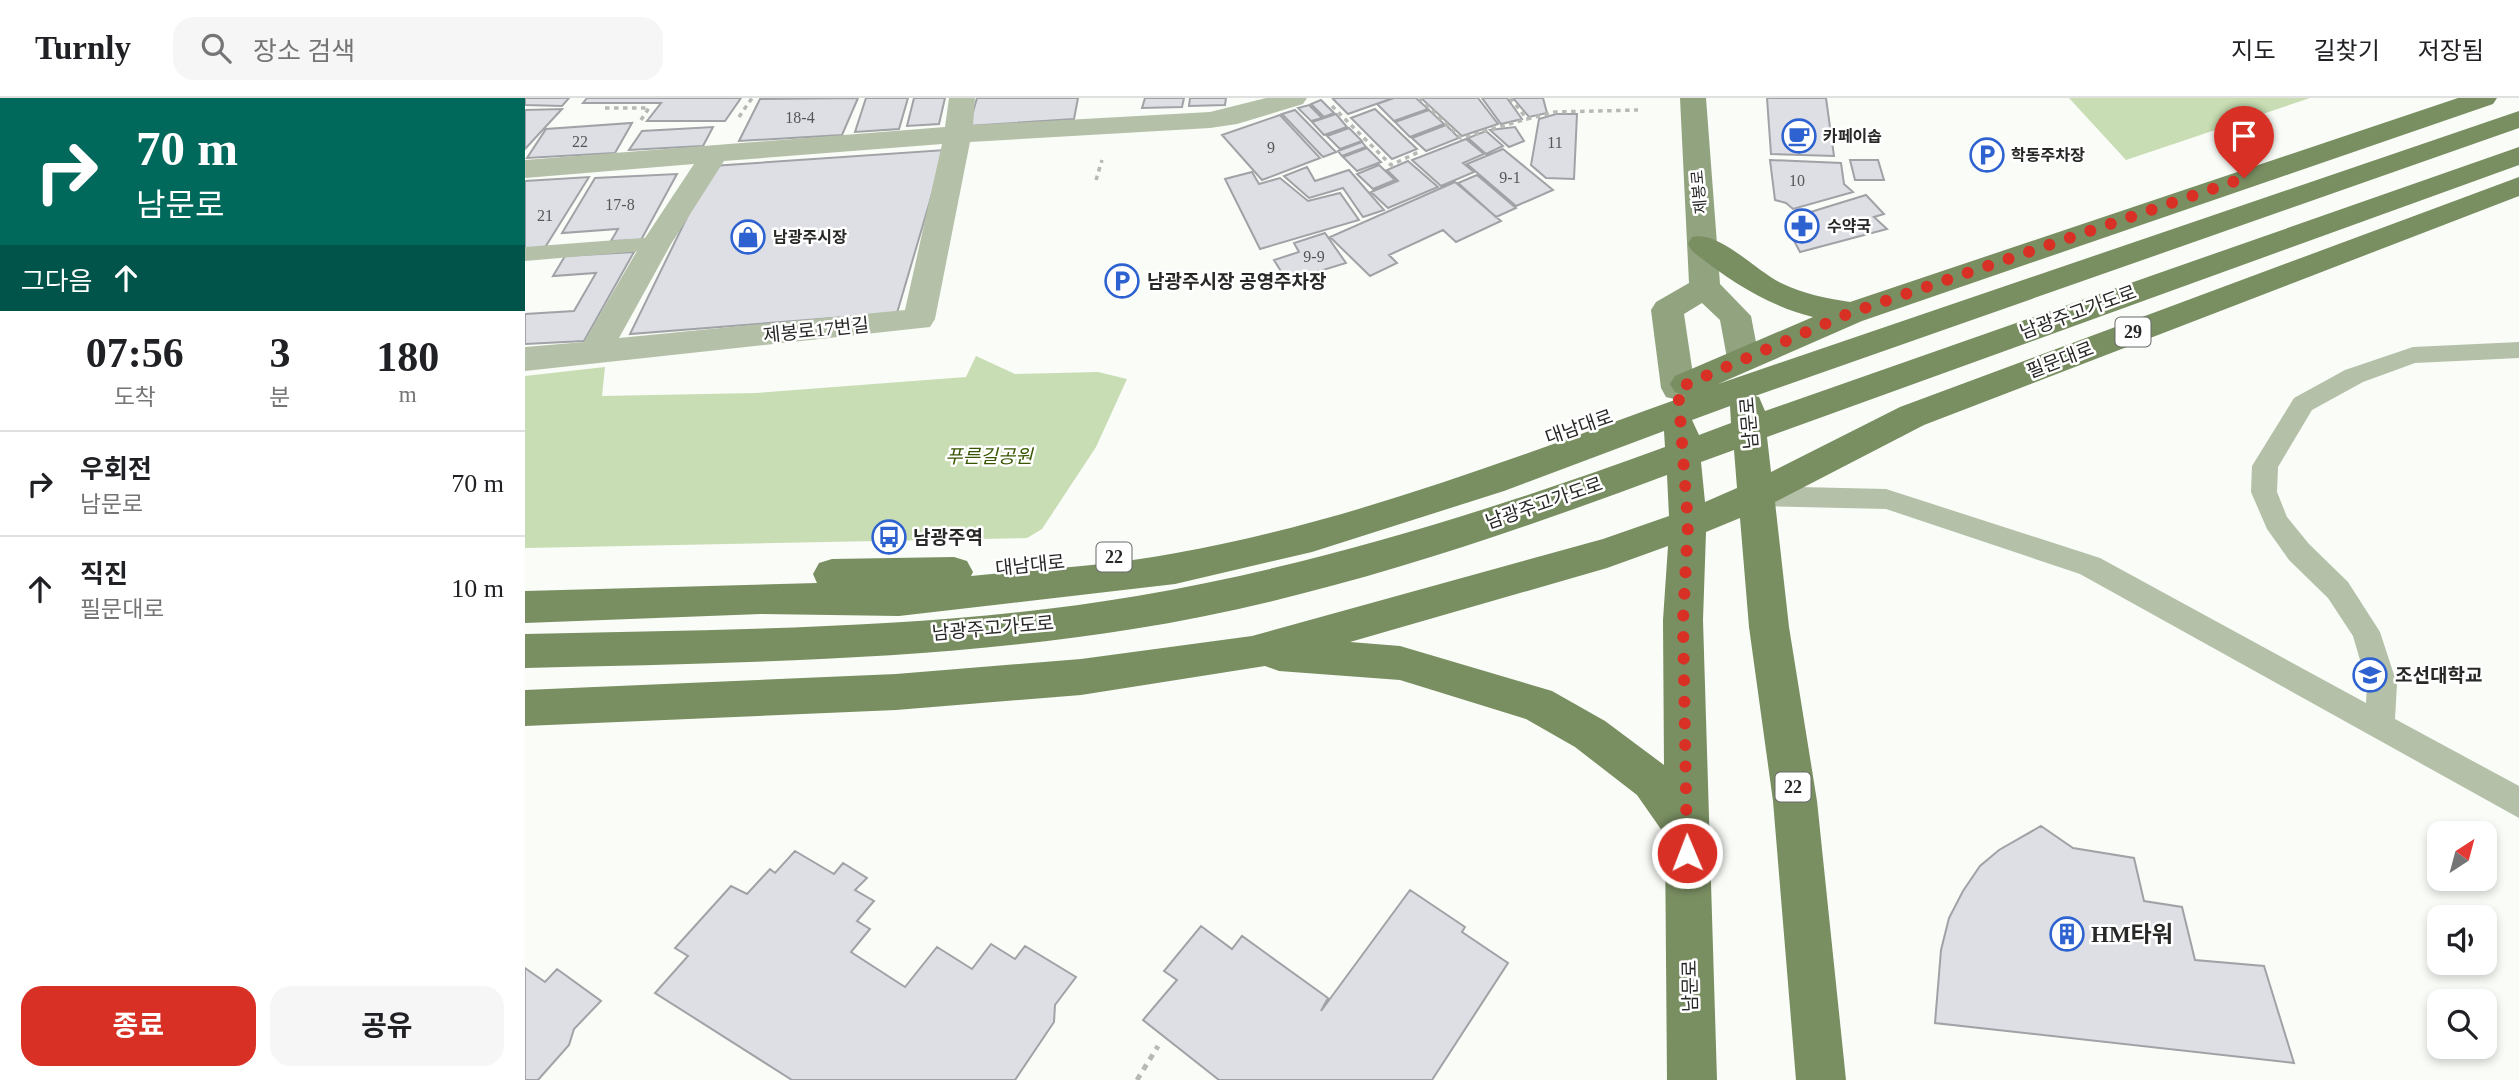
<!DOCTYPE html>
<html lang="ko">
<head>
<meta charset="utf-8">
<style>
  body { margin:0; font-family:"Times New Roman","Noto Sans KR",serif; background:#f6f6f6; color:#202124; height:100vh; display:flex; flex-direction:column; font-size:26px; white-space:nowrap }
  * { box-sizing:border-box; margin:0 }
  p { font-size:23px; color:#757577 }
  .icon { flex:none; width:38px; height:38px; fill:none; stroke:currentColor; stroke-width:2; stroke-linecap:round; stroke-linejoin:round }
  .map { position:relative; flex:1; overflow:hidden }
  .sheet { display:flex; flex-direction:column; background:#fff; width:525px }
  .sheet>* { flex:none }
  .top-card { background:#00695c; color:#fff; overflow:hidden }
  .needle { width:46px; rotate:36deg }
  .controls { position:absolute; left:1902px; top:723px; display:grid; gap:14px }
  .controls a { display:grid; place-items:center; width:70px; height:70px; border-radius:14px; background:#fff; box-shadow:0 4px 10px #0003; font-size:35px }
  .pin { position:absolute; display:grid; place-items:center; width:60px; height:60px; color:#fff; margin:-72px -30px; border-radius:50% 50% 50% 0; rotate:-45deg; box-shadow:0 0 7px #0007 }
  .pin .icon { rotate:45deg }
  .me { position:absolute; width:77px; margin:-38px; rotate:359deg; stroke-linejoin:round; filter:drop-shadow(0 0 5px #0008) }
  .turn { display:flex; align-items:center; gap:24px; height:147px; padding:0 21px; font-size:32px }
  .turn .icon { width:91px; height:91px; stroke-width:2.5 }
  .turn b { display:block; font-size:49px; line-height:60px }
  .then { display:flex; align-items:center; height:66px; padding:0 21px; background:#0003; gap:14px; font-size:26px }
  .eta { display:flex; justify-content:space-evenly; align-items:center; height:119px; text-align:center }
  .eta b { font-size:42px; font-weight:700; line-height:49px }
  .button { display:flex; gap:14px; margin-top:auto; padding:14px 21px }
  .button a { flex:1; height:80px; border-radius:21px; background:#d93025; color:#fff; font-size:28px; font-weight:700; line-height:80px; text-align:center }
  .button a+a { background:#f6f6f6; color:#202124 }
  ul { padding:0; list-style:none }
  li { display:flex; align-items:center; gap:21px; height:105px; padding:0 21px; border-top:2px solid #e0e0e0 }
  li div { flex:1 }
  li b { display:block; font-size:26px }
  li em { font-style:normal }
  header { display:flex; align-items:center; gap:42px; box-sizing:border-box; height:98px; padding:0 35px; background:#fff; border-bottom:2px solid #e0e0e0 }
  header strong { font-size:33px }
  nav { display:flex; gap:38px; margin-inline-start:auto; font-size:24px }
  .search { width:490px; height:63px; background:#f6f6f6; display:flex; align-items:center; gap:18px; box-sizing:border-box; padding:0 24px; border-radius:21px; color:#757577; font-size:26px }
  main { display:flex; flex:1; min-height:0 }
  .map>svg:first-child { display:block }
  .green { fill:#c8ddb3 }
  .building { fill:#dddfe4; stroke:#a0a2a6; stroke-width:2 }
  .lines { fill:none; stroke-linecap:round; stroke-linejoin:round }
  .path-far1 { stroke:#b6b9b5; stroke-width:3.5; stroke-dasharray:4.5 4.5; stroke-linecap:butt }
  .path { stroke:#b6b9b5; stroke-width:5; stroke-dasharray:6 6; stroke-linecap:butt }
  .lane { fill:#b4c0a8; fill-rule:evenodd }
  .street { fill:#b4c0a8; fill-rule:evenodd }
  .secondary { fill:#92a37f; fill-rule:evenodd }
  .primary { fill:#798e61; fill-rule:evenodd }
  .route { stroke:#d93025; stroke-width:12; stroke-dasharray:0 21.6 }
  .labels { text-anchor:middle; dominant-baseline:central; stroke-width:5; stroke-linejoin:round; paint-order:stroke }
  .number-label { font-size:16px; fill:#555656 }
  .far-poi-label { font-size:16px; font-weight:bold; fill:#282927; stroke:#fff; text-anchor:start }
  .far-street-label { font-size:16px; fill:#282927; stroke:#fff }
  .shield { fill:#fff; stroke:#686968; stroke-width:2 }
  .shield-label { font-size:18px; font-weight:bold; fill:#282927 }
  .poi-label { font-size:19px; font-weight:bold; fill:#282927; stroke:#fff; text-anchor:start }
  .street-label { font-size:19px; fill:#282927; stroke:#fff }
  .park-label { font-size:19px; font-style:italic; fill:#385600; stroke:#fff }
  .near-poi-label { font-size:23px; font-weight:bold; fill:#282927; stroke:#fff; text-anchor:start }
</style>
</head>
<body>
<header>
<strong>Turnly</strong>
<div class="search"><svg class="icon" aria-label="search" viewBox="0 0 24 24"><circle cx="10" cy="10" r="6"/><path d="M15 15l6 6"/></svg>장소 검색</div>
<nav><a>지도</a><a>길찾기</a><a>저장됨</a></nav>
</header>
<main>
<section class="sheet">
<div class="top-card">
<div class="turn"><svg class="icon" aria-label="right" viewBox="0 0 24 24"><path d="M7 20v-9h11M14 6l5 5-5 5"/></svg><div><b>70 m</b>남문로</div></div>
<div class="then">그다음<svg class="icon" aria-label="ahead" viewBox="0 0 24 24"><path d="M12 20V5M6 11l6-6 6 6"/></svg></div>
</div>
<div class="eta">
<div><b>07:56</b><p>도착</p></div>
<div><b>3</b><p>분</p></div>
<div><b>180</b><p>m</p></div>
</div>
<ul>
<li><svg class="icon" aria-label="right" viewBox="0 0 24 24"><path d="M7 20v-9h11M14 6l5 5-5 5"/></svg><div><b>우회전</b><p>남문로</p></div><em>70 m</em></li>
<li><svg class="icon" aria-label="ahead" viewBox="0 0 24 24"><path d="M12 20V5M6 11l6-6 6 6"/></svg><div><b>직진</b><p>필문대로</p></div><em>10 m</em></li>
</ul>
<div class="button"><a>종료</a><a>공유</a></div>
</section>
<div class="map">
<svg width="1994" height="982" viewBox="0 0 1994 982">
  <rect width="100%" height="100%" fill="#f9fcf7"/>
  <path class="green" d="M1544 0H1785L1601 62Z
    M451 258 490 276 573 274 602 281 571 349 517 431 502 440 0 450V278L80 269 77 298 231 295 441 279Z"/>
  <path class="building" d="M0 0H44L37 8 0 7Z
    M62 0H216L200 23H122L136 5H58Z
    M333 0 317 37 214 43 235 1Z
    M341 0H383L374 31 330 34Z
    M389 0H420L414 26 382 28Z
    M452 0H553L549 21 444 28Z
    M620 0H659L657 9 617 10Z
    M665 0H701L700 7 664 8Z
    M812 0H868L823 16 808 1Z
    M869 0H891L903 11 869 23 852 6Z
    M896 0H953L973 26 937 38Z
    M957 0H982L997 21 976 26Z
    M988 0H1018L1022 15 1004 19Z
    M1242 0H1301L1309 58 1246 56Z
    M796 2 809 15 799 19 786 6Z
    M784 7 797 20 786 23 773 10Z
    M37 11 0 51V12Z
    M850 11 892 51 867 61 826 20Z
    M770 12 811 54 798 59 757 16Z
    M904 12 919 26 885 39 870 24Z
    M811 16 822 29 799 37 787 24Z
    M1031 16H1052L1049 81 1021 80 1006 67 1014 21Z
    M755 17 795 60 737 82 697 37Z
    M107 25 90 55 2 60 21 31Z
    M921 27 934 40 901 53 887 40Z
    M188 29 178 48 104 52 117 33Z
    M990 29 999 43 984 49 965 32Z
    M824 30 837 43 815 51 802 38Z
    M961 33 978 48 961 56 943 40Z
    M941 41 959 56 938 65 949 74 916 88 887 62Z
    M837 44 841 49 817 58 813 53Z
    M842 50 856 64 832 73 818 59Z
    M978 51 1028 92 991 108 942 66Z
    M420 52 372 215 105 236 187 68Z
    M1245 62 1316 65 1319 86 1328 94 1268 111 1261 105 1250 102Z
    M1325 62H1353L1359 82H1330Z
    M883 63 913 89 863 110 846 94 873 83 862 72Z
    M854 67 870 82 848 91 832 76Z
    M782 69 790 83 824 72 859 112 838 119 818 90 784 100 759 78Z
    M727 74 734 86 755 80 783 103 815 95 834 122 735 151 700 81Z
    M152 76 116 142 86 143 93 131 37 135 70 80Z
    M952 77 991 110 971 119 933 85Z
    M64 79 19 151 0 152V83Z
    M930 84 976 123 931 144 918 132 864 157 872 165 845 178 805 139Z
    M1341 97 1359 116 1349 119 1362 131 1275 154 1265 135 1266 120Z
    M800 135 821 165 762 183 749 162 774 154 769 145Z
    M109 154 59 243 0 246V216L49 213 71 175 28 178 40 158Z
    M1516 728 1548 750 1609 760 1619 803 1657 809 1670 862 1739 868 1769 965 1410 925 1416 852 1424 820 1438 793 1455 768 1474 752Z
    M270 753 309 776 318 765 342 780 330 792 349 803 332 823 345 831 326 854 380 889 412 849 447 871 466 846 490 861 500 848 551 879 530 907 529 924 490 982H267L130 895 163 858 150 850 206 788 222 796 245 771 250 775Z
    M885 792 940 829 937 834 983 865 907 982H694L618 922 652 882 639 873 676 828 707 851 717 838 803 900 796 913Z
    M0 870 20 884 32 871 76 903 49 931 44 947 13 982H0Z"/>
  <g class="lines">
    <path class="path-far1" d="M894 0 936 40 1002 21
      M985 0 1002 21 1030 14 1113 12
      M807 8 866 67 896 53
      M80 10H124L114 25
      M214 19 227 0
      M571 82 577 62"/>
    <path class="path" d="M612 982 633 948"/>
    <path class="lane" d="M131 139 142 146 139 151 0 163V149Z
      M1994 244V260L1890 265 1838 284 1787 312 1753 369 1752 394 1762 419 1784 446 1823 484 1855 534 1872 586 1870 621 1994 688V720L1555 476 1361 411 1230 408 1221 405 1217 398 1221 391 1230 388 1361 391 1575 460 1841 605 1842 586 1828 538 1803 500 1764 462 1742 431 1726 394 1727 368 1769 300 1820 272 1888 249Z"/>
    <path class="street" d="M424 0H450L448 27 685 14 741 0H782L778 6 712 26 685 30 445 44 410 221 405 229 0 273V249L59 244 116 146 169 66 0 80V62L420 29ZM417 46 380 212 94 240 146 146 199 63Z"/>
    <path class="secondary" d="M1155 0H1181L1195 186 1226 218 1234 260 1230 268 1218 272 1206 268 1202 260 1195 222 1177 205 1159 216 1170 290 1165 299 1153 302 1141 299 1136 290 1126 212 1131 204 1164 185Z"/>
    <path class="primary" d="M1933 0H1972L1968 6 1337 223 1193 286 1994 13V30L1230 298 1234 299 1240 313 1994 49V67L1242 339 1246 374 1375 309 1994 79V98L1399 327 1250 404 1264 529 1292 703 1321 982H1271L1248 703 1224 529 1215 420 1181 434 1178 522 1192 982H1142L1140 737 1112 697 1050 649 1001 621 875 582 754 573 740 568 556 597 371 612 0 628V592L371 576 556 561 727 538 1078 441 1144 418 1142 377C968 442 791 502 608 531 407 563 203 565 0 570V536C204 531 411 532 612 498 793 467 967 412 1140 349L1139 333 979 393 787 454 650 486 374 518 236 516 0 525V493L292 485 288 476 294 465 307 461 429 459 442 463 448 474 446 478C514 471 584 468 651 455 826 424 994 358 1161 298L1150 294 1145 286 1150 278 1288 219C1241 207 1205 183 1167 153L1163 146 1167 139C1194 132 1231 173 1256 185 1278 196 1301 200 1325 204ZM1205 308 1206 325 1174 337 1167 322ZM1209 352 1212 390 1180 404 1176 364ZM1143 448 1138 522 1139 667 1080 623 1027 593 875 548 825 544 1082 470Z"/>
  </g>
  <g class="lines">
    <path class="route" d="M1162 755 1158 522 1163 426 1153 290 1325 215 1719 80"/>
  </g>
  <defs>
    <symbol id="cafe-ring" viewBox="-11 -11 22 22"><circle r="9.5" fill="#fff" stroke="#2d62d0" stroke-width="1.5"/><path d="M-5.5-4.5H6V0H3Q3 3.5 0 3.5H-2.5Q-5.5 3.5-5.5 0ZM3-3.2v2h1.7v-2ZM-6 4.5H4V6H-6Z" fill="#2d62d0"/></symbol>
    <symbol id="parking-ring" viewBox="-11 -11 22 22"><circle r="9.5" fill="#fff" stroke="#2d62d0" stroke-width="1.5"/><path d="M-3.5-5.5H1a3.5 3.5 0 0 1 0 7H-1V5.5H-3.5ZM-1-3.4V-.6H.8a1.4 1.4 0 0 0 0-2.8Z" fill="#2d62d0"/></symbol>
    <symbol id="pharmacy-ring" viewBox="-11 -11 22 22"><circle r="9.5" fill="#fff" stroke="#2d62d0" stroke-width="1.5"/><path d="M-2-6h4v4h4v4h-4v4h-4v-4h-4v-4h4Z" fill="#2d62d0"/></symbol>
    <symbol id="shop-ring" viewBox="-11 -11 22 22"><circle r="9.5" fill="#fff" stroke="#2d62d0" stroke-width="1.5"/><path d="M-5-2.5h2.3a2.7 3.5 0 0 1 5.4 0H5L5.5 6h-11ZM-1.5-2.5h3a1.5 2.3 0 0 0-3 0Z" fill="#2d62d0"/></symbol>
    <symbol id="bus-ring" viewBox="-11 -11 22 22"><circle r="9.5" fill="#fff" stroke="#2d62d0" stroke-width="1.5"/><path d="M-5-6H5V4H4V6H2V4H-2V6H-4V4H-5ZM-3.5-4V0h7V-4ZM-3.5 1.2v1.5H-2V1.2ZM2 1.2v1.5H3.5V1.2Z" fill="#2d62d0"/></symbol>
    <symbol id="university-ring" viewBox="-11 -11 22 22"><circle r="9.5" fill="#fff" stroke="#2d62d0" stroke-width="1.5"/><path d="M0-5L7-2L0 1L-7-2ZM-4 1L0 2.5L4 1V4Q0 6-4 4Z" fill="#2d62d0"/></symbol>
    <symbol id="building-ring" viewBox="-11 -11 22 22"><circle r="9.5" fill="#fff" stroke="#2d62d0" stroke-width="1.5"/><path d="M-4-6H4V6H1V3H-1V6H-4ZM-2.5-4.3h1.7v1.8h-1.7ZM.8-4.3h1.7v1.8H.8ZM-2.5-1h1.7V.8h-1.7ZM.8-1h1.7V.8H.8Z" fill="#2d62d0"/></symbol>
  </defs>
  <g fill-rule="evenodd">
    <use href="#cafe-ring" x="1255" y="19" width="38" height="38"/>
    <use href="#parking-ring" x="1443" y="38" width="38" height="38"/>
    <use href="#pharmacy-ring" x="1258" y="109" width="38" height="38"/>
    <use href="#shop-ring" x="204" y="120" width="38" height="38"/>
    <use href="#parking-ring" x="578" y="164" width="38" height="38"/>
    <use href="#bus-ring" x="345" y="420" width="38" height="38"/>
    <use href="#university-ring" x="1826" y="558" width="38" height="38"/>
    <use href="#building-ring" x="1523" y="817" width="38" height="38"/>
  </g>
  <g class="labels">
    <g class="number-label">
      <text x="275" y="19">18-4</text>
      <text x="55" y="43">22</text>
      <text x="1030" y="44">11</text>
      <text x="746" y="49">9</text>
      <text x="985" y="79">9-1</text>
      <text x="1272" y="82">10</text>
      <text x="95" y="106">17-8</text>
      <text x="20" y="117">21</text>
      <text x="789" y="158">9-9</text>
    </g>
    <g class="far-poi-label">
      <text x="1298" y="38">카페이솝</text>
      <text x="1486" y="57">학동주차장</text>
      <text x="1302" y="128">수약국</text>
      <text x="248" y="139">남광주시장</text>
    </g>
    <g class="far-street-label">
      <text transform="translate(1174 94) rotate(-95)">제봉로</text>
    </g>
    <g class="shield">
      <rect x="1590.5" y="219.5" width="35" height="29" rx="5"/>
      <rect x="571.5" y="444.5" width="35" height="29" rx="5"/>
      <rect x="1250.5" y="674.5" width="35" height="29" rx="5"/>
    </g>
    <g class="shield-label">
      <text x="1608" y="234">29</text>
      <text x="589" y="459">22</text>
      <text x="1268" y="689">22</text>
    </g>
    <g class="poi-label">
      <text x="622" y="183">남광주시장 공영주차장</text>
      <text x="388" y="439">남광주역</text>
      <text x="1870" y="577">조선대학교</text>
    </g>
    <g class="street-label">
      <text transform="translate(1553 214) rotate(-20)">남광주고가도로</text>
      <text transform="translate(291 232) rotate(-6)">제봉로17번길</text>
      <text transform="translate(1535 262) rotate(-21)">필문대로</text>
      <text transform="translate(1224 325) rotate(-95)">남문로</text>
      <text transform="translate(1054 329) rotate(-19)">대남대로</text>
      <text transform="translate(1019 405) rotate(-19)">남광주고가도로</text>
      <text transform="translate(505 467) rotate(-6)">대남대로</text>
      <text transform="translate(468 530) rotate(-5)">남광주고가도로</text>
      <text transform="translate(1165 888) rotate(-91)">남문로</text>
    </g>
    <g class="park-label">
      <text x="464" y="358">푸른길공원</text>
    </g>
    <g class="near-poi-label">
      <text x="1566" y="836">HM타워</text>
    </g>
  </g>
</svg>
<div class="controls">
<a><svg class="needle" viewBox="-14 -14 28 28"><path d="M0-13l5 13h-10z" fill="#e53935"/><path d="M0 13l5-13h-10z" fill="#757577"/></svg></a>
<a><svg class="icon" aria-label="sound" viewBox="0 0 24 24"><path d="M4 9h4l5-4v14l-5-4H4zM17 9q2 3 0 6"/></svg></a>
<a><svg class="icon" aria-label="search" viewBox="0 0 24 24"><circle cx="10" cy="10" r="6"/><path d="M15 15l6 6"/></svg></a>
</div>
<div class="pin" style="left:1719px;top:80px;background:#d93025"><svg class="icon" aria-label="arrive" viewBox="0 0 24 24"><path d="M6 21V4h12l-3 4 3 4H6"/></svg></div>
<svg class="me" style="left:1162px;top:755px" viewBox="-20 -20 40 40"><circle r="17" fill="#d93025" stroke="#fff" stroke-width="3"/><path d="M0-11L8 9 0 5-8 9z" fill="#fff"/></svg>
</div>
</main>
</body>
</html>
